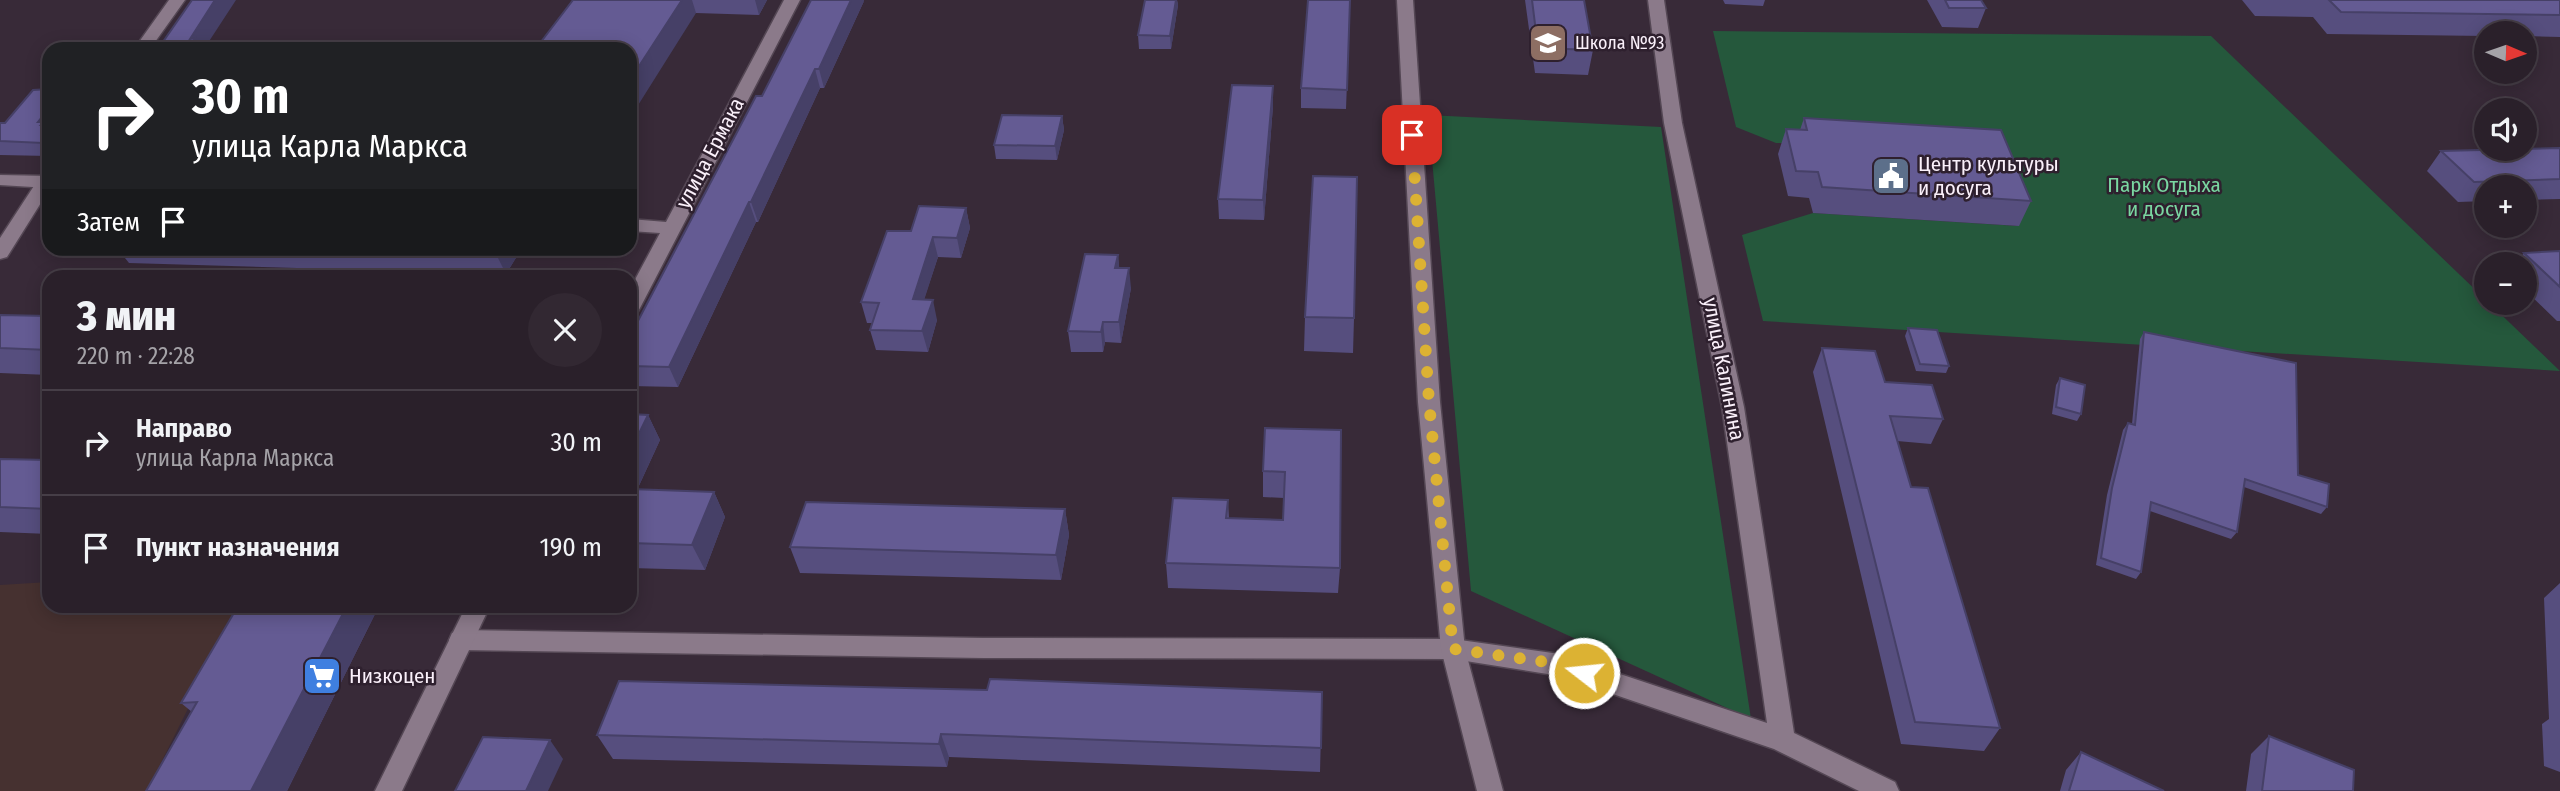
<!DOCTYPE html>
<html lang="ru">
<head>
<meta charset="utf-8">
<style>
  body { margin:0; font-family:"Fira Sans Condensed",sans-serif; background:#322832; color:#f1f3f6; height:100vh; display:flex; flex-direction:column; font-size:26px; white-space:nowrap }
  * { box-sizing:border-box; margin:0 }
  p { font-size:23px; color:#a5a3a8 }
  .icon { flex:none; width:38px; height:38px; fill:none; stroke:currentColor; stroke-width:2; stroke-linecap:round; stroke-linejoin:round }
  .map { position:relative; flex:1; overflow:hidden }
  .details { position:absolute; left:42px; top:270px; width:595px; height:343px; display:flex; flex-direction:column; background:#2a202a; border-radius:21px; box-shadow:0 4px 18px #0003,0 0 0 2px #463e47 }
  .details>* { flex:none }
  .hud { position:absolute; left:42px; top:42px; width:595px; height:214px; border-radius:21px; box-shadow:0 4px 18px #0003,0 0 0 2px #463e47; background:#202124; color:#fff; overflow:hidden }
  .needle { width:46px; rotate:92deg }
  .controls { position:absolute; left:2474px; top:21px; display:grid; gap:14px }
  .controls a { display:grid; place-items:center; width:63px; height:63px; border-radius:50%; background:#2a202a; box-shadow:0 4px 18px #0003,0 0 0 2px #463e47; font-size:35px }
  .pin { position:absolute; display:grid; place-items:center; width:60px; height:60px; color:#fff; margin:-30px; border-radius:14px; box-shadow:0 4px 10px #0006 }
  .me { position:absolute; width:77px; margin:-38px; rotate:286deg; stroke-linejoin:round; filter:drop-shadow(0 0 5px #0008) }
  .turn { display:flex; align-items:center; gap:24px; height:147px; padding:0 35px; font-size:32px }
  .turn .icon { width:91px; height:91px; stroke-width:2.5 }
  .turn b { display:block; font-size:49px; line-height:60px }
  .then { display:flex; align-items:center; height:66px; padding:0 35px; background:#0003; gap:14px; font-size:26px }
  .round { display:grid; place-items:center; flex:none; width:74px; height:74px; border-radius:37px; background:#322832 }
  .overview { display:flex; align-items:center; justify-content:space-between; height:119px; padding:0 35px }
  h1 { font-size:42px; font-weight:800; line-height:52px }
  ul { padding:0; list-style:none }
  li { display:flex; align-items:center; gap:21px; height:105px; padding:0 35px; border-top:2px solid #463e47 }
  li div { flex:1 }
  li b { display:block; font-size:26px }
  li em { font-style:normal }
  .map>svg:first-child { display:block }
  .industrial { fill:#463130 }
  .green { fill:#25583c }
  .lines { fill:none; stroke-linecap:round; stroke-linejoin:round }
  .street-casing { stroke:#544754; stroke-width:3 }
  .secondary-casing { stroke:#544754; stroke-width:3 }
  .street { fill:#8b7a8a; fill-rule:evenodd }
  .secondary { fill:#8b7a8a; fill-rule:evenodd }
  .wall { fill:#564e7e }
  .shaded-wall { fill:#464067 }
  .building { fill:#645b93; stroke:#464067; stroke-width:2 }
  .route { stroke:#dcb233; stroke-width:12; stroke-dasharray:0 21.6 }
  .labels { text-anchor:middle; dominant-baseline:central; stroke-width:5; stroke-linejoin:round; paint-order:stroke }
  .far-poi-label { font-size:18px; fill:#faf0fa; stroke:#2e202e; text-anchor:start }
  .street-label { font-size:21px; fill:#faf0fa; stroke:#2e202e }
  .poi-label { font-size:21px; fill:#faf0fa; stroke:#2e202e; text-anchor:start }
  .park-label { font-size:21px; fill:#7ad7a1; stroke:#2e202e }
</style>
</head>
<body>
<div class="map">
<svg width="2560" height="791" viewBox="0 0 2560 791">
  <rect width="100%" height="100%" fill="#382a38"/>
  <path class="industrial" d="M49 582V606H239L147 791H0V585Z"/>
  <path class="green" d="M1713 31 2211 36 2560 371 1763 321 1742 235 1813 213 2018 226 1795 143H1776L1736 127Z
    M1428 115 1661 127 1751 719 1471 591Z"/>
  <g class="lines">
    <defs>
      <path id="street" d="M169 0H185L150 49H134Z
        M1648 0H1664L1682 123 1744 407 1794 733 1895 782 1899 791H1859L1774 749 1560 676 1453 659 983 658 461 650 452 647 449 640 452 633 461 630 983 638 1453 639 1560 654 1767 723 1722 407 1664 123Z
        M49 171V190L7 257 0 259V238L43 172Z"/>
      <path id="secondary" d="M784 0H800L640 308 637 313 630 315V289L660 233 630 231V219L666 222Z
        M1397 0H1413L1440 402 1465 649 1503 791H1477L1441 649 1418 402Z
        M0 175 49 176V188L0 185Z
        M466 606H490L402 791H375Z"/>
    </defs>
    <use href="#street" class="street-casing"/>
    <use href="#secondary" class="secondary-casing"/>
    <use href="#street" class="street"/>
    <use href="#secondary" class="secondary"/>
  </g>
  <path class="wall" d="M573 0H767L759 15 696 13Z
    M1145 0H1177L1178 5 1171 49H1139L1138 35Z
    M1350 0 1346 109 1301 108V88Z
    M1525 0H1584L1593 50 1588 75 1535 73Z
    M1723 0H1765L1763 6 1725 4Z
    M1927 0H1981L1986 8 1978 28 1942 27Z
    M2242 0H2560V37L2525 36V33H2487V36L2327 34 2313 17 2255 16Z
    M864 1 824 88H820L758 222H756L678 387 630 386V336L762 96Z
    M1273 86V106L1264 220 1219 219 1218 199Z
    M49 89V156L0 155V123H5Z
    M1062 116 1064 130 1057 160 996 159 994 145Z
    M1804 118 2031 201 2019 226 1813 213 1809 198 1788 196 1778 154 1786 129 1800 130Z
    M2441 151 2560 179V199L2525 200V187H2487V201L2458 202 2427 171Z
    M966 208 970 228 961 258 938 257 924 299 937 320 928 352 876 350 870 330 872 323H867L861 302 911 231Z
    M117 248H522L506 274 129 263Z
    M2560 251V321H2557L2525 290V264H2515L2524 253Z
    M1118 255 1119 268 1131 288 1121 343 1105 342 1103 352H1071L1068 331Z
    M0 315 49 316V375L0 373Z
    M1305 317 1354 318 1353 353 1304 351Z
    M1908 328 1949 366 1946 373 1916 371 1905 336Z
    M2144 332 2298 475 2327 507 2321 514 2244 487 2237 532 2231 539 2150 511 2141 572 2136 579 2096 565 2107 495 2123 430 2128 423 2132 424 2140 339Z
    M1822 348 1885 382 1943 419 1931 444 1897 441 1911 487 2000 728 1984 751 1901 744 1813 372Z
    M2060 378 2081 414 2077 421 2052 414 2056 385Z
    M630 414 648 415 660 440 637 490 714 492 725 517 705 570 630 568Z
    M1265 428 1340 568 1338 593 1168 588 1166 563 1228 500 1229 518 1283 520 1284 498 1263 497V471Z
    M0 459 49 460V534L0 532Z
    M1065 509 1069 535 1061 580 800 573 790 547Z
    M2560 583V772L2544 766 2542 724 2549 719 2544 598Z
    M238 606H379L287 791H146L192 712 181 703Z
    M987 690 1322 692 1320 772 949 757 947 767 613 759 597 735Z
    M2269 736 2353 791H2246L2251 754Z
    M2081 752 2164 791H2060L2066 770Z"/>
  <path class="shaded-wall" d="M215 0H236L204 49H188L190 39Z
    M682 0H692L696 13 630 118V80Z
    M755 0H767L759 15Z
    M851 0H864V1L824 88 819 69Z
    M1176 0H1177L1178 5 1171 49 1170 36Z
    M815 69 820 88 758 222 751 202Z
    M1273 86V106L1264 220 1263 200Z
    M49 108V150L43 143 38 122Z
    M1062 116 1064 130 1057 160 1055 146Z
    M749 202 756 222 678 387 669 367Z
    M966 208 970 228 961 258 957 238Z
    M933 237 938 257 918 319 913 299Z
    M493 248H522L506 274Z
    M1118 255 1120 275 1115 268Z
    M1129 268 1131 288 1121 343 1119 322Z
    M933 300 937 320 928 352 922 331Z
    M1103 322 1105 342 1103 352 1101 332Z
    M648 415 660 440 630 505V452Z
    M714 492 725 517 705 570 692 545Z
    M1065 509 1069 535 1061 580 1056 555Z
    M347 606H379L287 791H251Z
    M941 734 949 757 947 767 939 744Z
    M550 740 563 759 548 791H526Z"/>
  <path class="building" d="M192 0H215L190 39 195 38 188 49H158Z
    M573 0H682L630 80V49H447L450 45 537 47Z
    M811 0H851L819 69H815L751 202H749L669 367 630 366V336L756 96H762Z
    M1145 0H1176L1170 36 1138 35Z
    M1308 0H1350L1347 90 1301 88Z
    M1532 0H1584L1593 50 1538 48Z
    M1945 0H1981L1986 8H1949Z
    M2329 0H2560V15L2341 12Z
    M1232 85 1273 86 1263 200 1218 199Z
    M49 89V108L38 122H44L41 125H44L43 143 0 141V123H5L33 90Z
    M1002 115 1062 116 1055 146 994 145Z
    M1804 118 2001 130 2031 201 1822 187 1818 172 1796 171 1786 129 1807 130Z
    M2560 148V179L2474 182 2441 151Z
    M1313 176 1357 177 1354 318 1305 317Z
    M919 206 966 208 957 238 933 237 913 299 933 300 922 331 870 330 879 303 861 302 887 231H911Z
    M2560 251V287L2524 253Z
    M1085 254 1118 255 1115 268H1129L1119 322H1103L1101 332 1068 331Z
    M0 315 49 316V350L0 348Z
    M1908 328 1937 330 1949 366 1920 364Z
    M2144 332 2296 363 2298 475 2329 484 2327 507 2245 479 2237 532 2151 502 2141 572 2101 558 2112 488 2128 423 2135 425Z
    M1822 348 1875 351 1885 382 1932 385 1943 419 1890 416 1911 487 1928 488 2000 728 1915 722Z
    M2060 378 2085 385 2081 414 2056 407Z
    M630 414 648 415 630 452Z
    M1265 428 1341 430 1340 568 1166 563 1173 498 1228 500 1226 518 1283 520 1285 472 1263 471Z
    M0 459 49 460V509L0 507Z
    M630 489 714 492 692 545 630 543Z
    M806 502 1065 509 1056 555 790 547Z
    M238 606H347L251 791H146L197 702 181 703Z
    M990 679 1322 692 1321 748 941 734 939 744 597 735 619 681 987 690Z
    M2269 736 2354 770 2353 791H2262Z
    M483 737 550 740 526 791H455Z
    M2081 752 2164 791H2069Z"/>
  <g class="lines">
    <path class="route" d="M1412 135 1429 402 1453 649 1560 664 1584 673"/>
  </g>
  <defs>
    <symbol id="school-square" viewBox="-11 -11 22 22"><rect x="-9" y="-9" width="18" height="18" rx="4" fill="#8d6e63" stroke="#2e202e"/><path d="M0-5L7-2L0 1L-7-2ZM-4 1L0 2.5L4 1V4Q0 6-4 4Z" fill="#fff"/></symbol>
    <symbol id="civic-square" viewBox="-11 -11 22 22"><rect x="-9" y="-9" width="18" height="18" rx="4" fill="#5c6f8a" stroke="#2e202e"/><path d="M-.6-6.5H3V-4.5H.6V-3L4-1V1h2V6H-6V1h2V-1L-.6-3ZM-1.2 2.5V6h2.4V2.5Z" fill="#fff"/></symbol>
    <symbol id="supermarket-square" viewBox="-11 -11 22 22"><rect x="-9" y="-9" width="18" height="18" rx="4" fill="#3f7fe0" stroke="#2e202e"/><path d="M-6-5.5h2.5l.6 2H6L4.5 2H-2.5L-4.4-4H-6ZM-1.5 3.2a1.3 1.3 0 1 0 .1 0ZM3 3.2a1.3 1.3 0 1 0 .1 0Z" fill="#fff"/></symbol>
  </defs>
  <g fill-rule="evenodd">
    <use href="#school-square" x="1526" y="21" width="44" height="44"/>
    <use href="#civic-square" x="1869" y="154" width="44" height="44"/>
    <use href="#supermarket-square" x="300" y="654" width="44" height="44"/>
  </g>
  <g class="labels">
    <g class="far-poi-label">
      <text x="1575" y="43">Школа №93</text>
    </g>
    <g class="street-label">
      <text transform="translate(710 153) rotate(-62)">улица Ермака</text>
      <text transform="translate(1724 369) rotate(79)">улица Калинина</text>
    </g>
    <g class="poi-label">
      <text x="1918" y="164">Центр культуры<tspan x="1918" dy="24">и досуга</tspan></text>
      <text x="349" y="676">Низкоцен</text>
    </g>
    <g class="park-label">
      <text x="2164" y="185">Парк Отдыха<tspan x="2164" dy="24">и досуга</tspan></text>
    </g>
  </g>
</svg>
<div class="controls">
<a><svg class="needle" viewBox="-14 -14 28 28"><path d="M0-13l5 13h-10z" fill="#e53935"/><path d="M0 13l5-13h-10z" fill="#a5a3a8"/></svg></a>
<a><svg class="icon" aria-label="sound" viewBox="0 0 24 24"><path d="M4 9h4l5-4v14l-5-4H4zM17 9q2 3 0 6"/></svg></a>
<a>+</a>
<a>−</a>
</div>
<div class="pin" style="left:1412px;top:135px;background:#d93025"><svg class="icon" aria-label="arrive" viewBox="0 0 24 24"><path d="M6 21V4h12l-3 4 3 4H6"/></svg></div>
<svg class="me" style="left:1584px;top:673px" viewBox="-20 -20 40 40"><circle r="17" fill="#dcb233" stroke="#fff" stroke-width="3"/><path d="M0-11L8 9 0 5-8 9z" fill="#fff"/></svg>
<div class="hud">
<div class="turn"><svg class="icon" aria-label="right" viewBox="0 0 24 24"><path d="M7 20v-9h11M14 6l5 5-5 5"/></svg><div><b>30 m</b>улица Карла Маркса</div></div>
<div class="then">Затем<svg class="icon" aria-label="arrive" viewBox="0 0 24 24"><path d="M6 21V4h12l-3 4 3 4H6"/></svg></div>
</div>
<section class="details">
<div class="overview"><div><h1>3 мин</h1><p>220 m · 22:28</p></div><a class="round"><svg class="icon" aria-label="close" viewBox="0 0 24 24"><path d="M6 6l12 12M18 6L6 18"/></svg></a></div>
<ul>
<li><svg class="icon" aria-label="right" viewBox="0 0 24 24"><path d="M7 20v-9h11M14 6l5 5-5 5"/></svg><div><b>Направо</b><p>улица Карла Маркса</p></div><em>30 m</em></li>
<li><svg class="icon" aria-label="arrive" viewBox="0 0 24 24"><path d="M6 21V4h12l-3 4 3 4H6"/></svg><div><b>Пункт назначения</b></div><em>190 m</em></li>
</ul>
</section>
</div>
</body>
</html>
